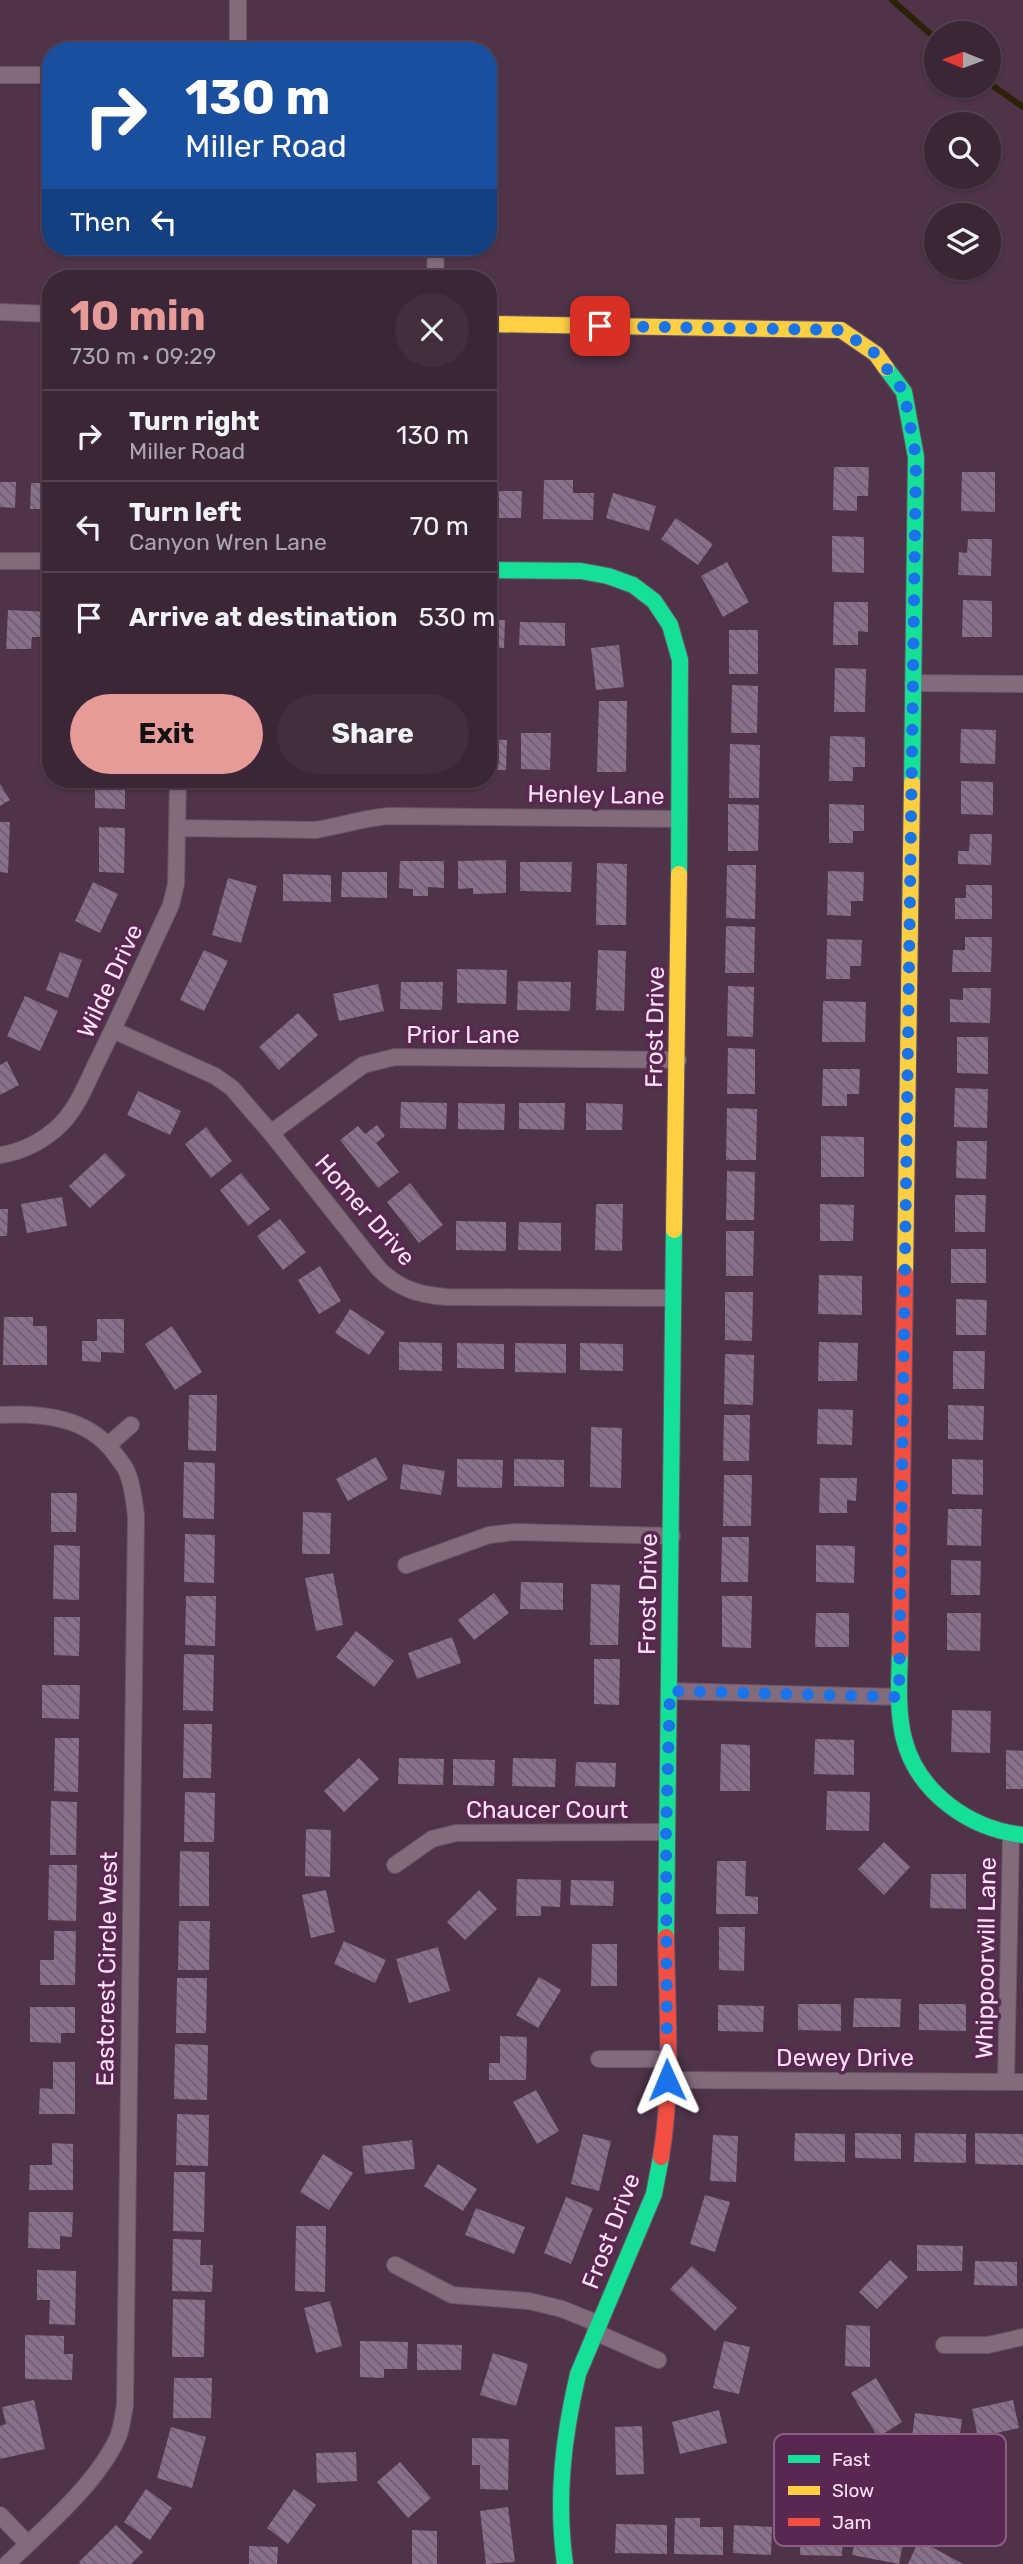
<!DOCTYPE html>
<html lang="en">
<head>
<meta charset="utf-8">
<style>
  body { margin:0; font-family:Rubik,sans-serif; background:#412e3f; color:#f1f3f6; height:100vh; display:flex; flex-direction:column; font-size:26px; white-space:nowrap }
  * { box-sizing:border-box; margin:0 }
  p { font-size:23px; color:#aba5ad }
  .icon { flex:none; width:38px; height:38px; fill:none; stroke:currentColor; stroke-width:2; stroke-linecap:round; stroke-linejoin:round }
  .map { position:relative; flex:1; overflow:hidden }
  .sheet { position:absolute; left:42px; top:270px; width:455px; height:518px; display:flex; flex-direction:column; background:#3a2637; border-radius:28px; box-shadow:0 2px 5px #0004,0 0 0 2px #544352 }
  .sheet>* { flex:none }
  .banner { position:absolute; left:42px; top:42px; width:455px; height:214px; border-radius:28px; box-shadow:0 2px 5px #0004,0 0 0 2px #544352; background:#1a4fa0; color:#fff; overflow:hidden }
  .needle { width:46px; rotate:271deg }
  .fabs { position:absolute; left:924px; top:21px; display:grid; gap:14px }
  .fabs a { display:grid; place-items:center; width:77px; height:77px; border-radius:50%; background:#3a2637; box-shadow:0 2px 5px #0004,0 0 0 2px #544352; font-size:35px }
  .pin { position:absolute; display:grid; place-items:center; width:60px; height:60px; color:#fff; margin:-30px; border-radius:14px; box-shadow:0 4px 10px #0006 }
  .me { position:absolute; width:77px; margin:-38px; rotate:359deg; stroke-linejoin:round; filter:drop-shadow(0 0 5px #0008) }
  .turn { display:flex; align-items:center; gap:24px; height:147px; padding:0 28px; font-size:32px }
  .turn .icon { width:91px; height:91px; stroke-width:2.5 }
  .turn b { display:block; font-size:49px; line-height:60px }
  .then { display:flex; align-items:center; height:66px; padding:0 28px; background:#0003; gap:14px; font-size:26px }
  .round { display:grid; place-items:center; flex:none; width:74px; height:74px; border-radius:37px; background:#412e3f }
  .overview { display:flex; align-items:center; justify-content:space-between; height:119px; padding:0 28px }
  h1 { font-size:42px; font-weight:700; line-height:52px; color:#e69b98 }
  .action { display:flex; gap:14px; margin-top:auto; padding:14px 28px }
  .action a { flex:1; height:80px; border-radius:42px; background:#e69b98; color:#111; font-size:28px; font-weight:700; line-height:80px; text-align:center }
  .action a+a { background:#412e3f; color:#f1f3f6 }
  ul { padding:0; list-style:none }
  li { display:flex; align-items:center; gap:21px; height:91px; padding:0 28px; border-top:2px solid #544352 }
  li div { flex:1 }
  li b { display:block; font-size:26px }
  li em { font-style:normal }
  .map>svg:first-child { display:block }
  .lines { fill:none; stroke-linecap:round; stroke-linejoin:round }
  .stream { stroke:#2b2207; stroke-width:6 }
  .building { fill:url(#building-back-hatch) }
  .street-casing { stroke:#6a5365; stroke-width:18 }
  .fast-casing { stroke:#6a5365; stroke-width:18 }
  .slow-casing { stroke:#6a5365; stroke-width:18 }
  .jam-casing { stroke:#6a5365; stroke-width:18 }
  .street { stroke:#816b7c; stroke-width:16 }
  .fast { stroke:#16e098; stroke-width:16 }
  .slow { stroke:#ffcf43; stroke-width:16 }
  .jam { stroke:#f24e42; stroke-width:16 }
  .route { stroke:#1a73e8; stroke-width:12; stroke-dasharray:0 21.6 }
  .labels { text-anchor:middle; dominant-baseline:central; stroke-width:7; stroke-linejoin:round; paint-order:stroke }
  .street-label { font-size:24px; fill:#fce2f5; stroke:#5a2750 }
  .key { fill:#5a2750; stroke:#8b5f82; stroke-width:2 }
  .key-label { font-size:19px; fill:#fce2f5 }
</style>
</head>
<body>
<div class="map">
<svg width="1023" height="2564" viewBox="0 0 1023 2564">
  <defs>
    <pattern id="building-back-hatch" width="6" height="6" patternUnits="userSpaceOnUse" patternTransform="scale(1.75)"><rect width="6" height="6" fill="#89718b"/><path d="M-1 5l2 2M0 0l6 6M5-1l2 2" fill="none" stroke="#6e5d6e"/></pattern>
  </defs>
  <rect width="100%" height="100%" fill="#4e3349"/>
  <g class="lines">
    <path class="stream" d="M892 0 936 39
      M989 83 1023 107"/>
  </g>
  <path class="building" d="M834 467H869L868 496H857V511L833 510Z
    M962 472H995V512L961 511Z
    M544 480H573V493H594L593 520 543 519Z
    M0 482H16L15 508 0 507Z
    M31 483H51V509H30Z
    M488 491H522L521 518H488Z
    M613 493 656 506 649 531 606 518Z
    M676 518 713 544 698 565 661 539Z
    M832 536 864 537V573L832 572Z
    M968 539H992L991 576 958 575 959 552 967 553Z
    M727 562 749 602 723 617 701 576Z
    M963 600 992 601V637H962Z
    M834 602H868V632L858 631V645H833Z
    M8 610 51 612V637H32L31 649H6Z
    M488 620H505L504 648 488 647Z
    M520 622 565 623V646L519 645Z
    M729 630H758V674H729Z
    M619 645 624 687 596 690 591 648Z
    M835 668 866 669 865 712H834Z
    M732 685 758 686 757 733H731Z
    M599 701H627L626 772H597Z
    M961 729 996 730 995 764 960 763Z
    M521 733H551L550 770 521 769Z
    M830 736 865 737V767H853V781H829Z
    M488 739 507 740 506 770H488Z
    M730 744 760 745 759 798H729Z
    M95 779H125V809L95 808Z
    M228 779H260L259 783 228 782Z
    M961 781 993 782V815L961 814Z
    M0 784 10 800 0 806Z
    M728 804 759 805 758 851H728Z
    M829 804 864 805V831H853V843H829Z
    M0 822H10L8 873 0 872Z
    M99 827 125 828 124 873 99 872Z
    M970 834H992L991 865 958 864V851H969Z
    M506 860V893L473 894V888L458 889V861Z
    M400 861H444V888L428 887V896H413V889L399 888Z
    M520 862H572L571 892 520 891Z
    M597 863 627 864 626 925H596Z
    M727 865H756L755 919 726 918Z
    M828 871 864 872 863 901H851V916L827 915Z
    M342 872H387V898L341 897Z
    M283 874 331 875V902L283 901Z
    M228 878 257 886 241 943 212 935Z
    M93 882 118 894 100 933 75 921Z
    M966 885H992V919H955V898H966Z
    M726 926 755 927 754 973H725Z
    M965 937H992L991 972H952L953 950H965Z
    M827 939 862 940 861 966H850V979H826Z
    M204 950 228 961 204 1011 180 1000Z
    M598 950 626 951 624 1011 596 1010Z
    M60 952 82 960 68 998 46 990Z
    M457 969 507 970 506 1004 457 1003Z
    M518 981 571 982 570 1011 517 1010Z
    M401 982H443L442 1010 400 1009Z
    M378 984 384 1011 339 1021 333 994Z
    M728 986 754 987 753 1037 727 1036Z
    M963 988H991L990 1023 950 1022V999L963 1000Z
    M25 996 58 1011 40 1051 7 1036Z
    M823 1001 866 1002 865 1042H822Z
    M298 1013 318 1035 279 1070 259 1047Z
    M957 1037H988V1074L957 1073Z
    M728 1048 755 1049V1094H727Z
    M7 1061 19 1085 0 1095V1065Z
    M823 1069H860L859 1094H847V1106H822Z
    M955 1088 988 1089 987 1128 954 1127Z
    M138 1091 181 1111 170 1135 127 1115Z
    M401 1102 447 1103 446 1129 400 1128Z
    M458 1103 505 1104 504 1130 458 1129Z
    M519 1103H565L564 1130 519 1129Z
    M586 1103 623 1104 622 1130H586Z
    M727 1108 757 1109 756 1160H726Z
    M377 1125 385 1136 376 1143 399 1172 378 1188 340 1140 358 1126 365 1134Z
    M206 1127 232 1161 211 1178 185 1144Z
    M821 1136 864 1137V1177H821Z
    M957 1141H987L986 1179 956 1178Z
    M105 1153 126 1175 90 1208 69 1186Z
    M727 1171 755 1172 754 1220H726Z
    M241 1173 270 1209 248 1226 220 1190Z
    M410 1183 443 1225 419 1243 387 1202Z
    M955 1195H986L985 1232H955Z
    M62 1197 67 1226 27 1233 21 1204Z
    M596 1204H623L622 1251 595 1250Z
    M820 1204 854 1205 853 1241H820Z
    M0 1209H8L7 1236H0Z
    M280 1219 306 1252 283 1270 257 1236Z
    M456 1221 506 1222V1251L456 1250Z
    M519 1222 561 1223V1251L518 1250Z
    M726 1231H754L753 1276H726Z
    M951 1249H986V1283H951Z
    M320 1266 341 1301 319 1314 298 1280Z
    M819 1275 862 1276V1315L818 1314Z
    M725 1292H753L752 1341 725 1340Z
    M956 1299 987 1300 986 1335H956Z
    M350 1309 385 1332 369 1355 335 1333Z
    M4 1317H33V1326H47V1365H3Z
    M97 1319H124V1353L101 1352V1362L82 1361V1341H97Z
    M172 1326 202 1372 175 1390 145 1344Z
    M399 1342 442 1343V1371L399 1370Z
    M819 1342 858 1343 857 1381H818Z
    M457 1343 504 1344V1369L457 1368Z
    M515 1343 566 1344V1373L515 1372Z
    M580 1343 623 1344V1371L580 1370Z
    M953 1351H985L984 1389H953Z
    M725 1354 754 1355 753 1405 724 1404Z
    M189 1395H217L216 1451 188 1450Z
    M948 1405 984 1406 983 1440 948 1439Z
    M818 1409 853 1410 852 1445 817 1444Z
    M724 1415H750L749 1461H723Z
    M591 1427 622 1428 621 1488 590 1487Z
    M376 1457 388 1479 348 1501 336 1479Z
    M457 1459 503 1460 502 1488 457 1487Z
    M514 1459 564 1460V1487L514 1486Z
    M952 1459 983 1460V1495L952 1494Z
    M184 1462 215 1463 214 1519 183 1518Z
    M403 1464 445 1471 441 1495 400 1489Z
    M724 1475H752L751 1526H723Z
    M820 1478H857L856 1501 847 1500V1513H819Z
    M51 1493H77L76 1532H51Z
    M948 1509H982L981 1546 947 1545Z
    M303 1512 331 1513 330 1554H302Z
    M185 1534 215 1535 214 1583 184 1582Z
    M722 1537H749L748 1582H721Z
    M54 1545 80 1546 79 1600 53 1599Z
    M816 1545 855 1546 854 1583 816 1582Z
    M951 1560 981 1561 980 1595H951Z
    M333 1573 343 1625 316 1631 305 1578Z
    M521 1582 563 1583V1610L520 1609Z
    M591 1584 620 1585 618 1645H590Z
    M494 1593 509 1613 474 1640 458 1620Z
    M186 1596H216L215 1646 185 1645Z
    M722 1596H752L751 1648 722 1647Z
    M816 1613H849V1647H815Z
    M947 1613H981L980 1651 947 1650Z
    M54 1617H80L79 1656 54 1655Z
    M356 1631 394 1661 374 1687 336 1657Z
    M452 1637 461 1663 417 1679 408 1653Z
    M184 1654 214 1655 213 1711 183 1710Z
    M594 1659H620L619 1705 594 1704Z
    M42 1685H80L79 1719 42 1718Z
    M952 1710 991 1711 990 1753 951 1752Z
    M184 1724H212L211 1778H183Z
    M55 1738H79L78 1792 54 1791Z
    M815 1739 854 1740V1775L814 1774Z
    M721 1744 750 1745V1791H720Z
    M1006 1750 1023 1751V1789H1006Z
    M359 1758 379 1779 344 1812 324 1791Z
    M399 1758 444 1759 443 1785 398 1784Z
    M513 1758 556 1759 555 1787 512 1786Z
    M453 1759 495 1760 494 1786 453 1785Z
    M576 1762 616 1763 615 1787 575 1786Z
    M827 1791 870 1792 869 1831 826 1830Z
    M185 1792 215 1793 214 1842H184Z
    M51 1801 77 1802 76 1855H50Z
    M306 1829 331 1830 330 1877 305 1876Z
    M884 1842 910 1867 884 1895 858 1869Z
    M180 1851 209 1852V1906H179Z
    M717 1861H746L745 1896 758 1897V1914H716Z
    M49 1865H77L76 1921 48 1920Z
    M931 1874H966V1909L930 1908Z
    M517 1879 561 1880 560 1907 541 1906V1916H516Z
    M571 1880 614 1881 613 1906 570 1905Z
    M326 1890 335 1932 311 1938 302 1895Z
    M479 1890 497 1909 465 1940 447 1922Z
    M179 1921H210L209 1970H178Z
    M719 1927H745L744 1971 719 1970Z
    M54 1931H76L75 1985H40V1960H54Z
    M344 1941 386 1960 375 1983 334 1964Z
    M592 1944H617V1986H591Z
    M438 1947 450 1991 409 2003 396 1959Z
    M539 1977 561 1990 538 2028 516 2015Z
    M177 1978H207L206 2033H176Z
    M854 1998 901 1999 900 2027H853Z
    M798 2004H841V2031L798 2030Z
    M919 2004H966V2031L919 2030Z
    M718 2005 764 2006 763 2032 718 2031Z
    M30 2007H75V2033H61V2043L30 2042Z
    M500 2036 527 2037 526 2080H489V2063H500Z
    M175 2044 208 2045 207 2100 174 2099Z
    M53 2062H75V2114H39L40 2088 53 2089Z
    M536 2090 559 2131 537 2144 513 2102Z
    M177 2114 209 2115 208 2166 176 2165Z
    M795 2133 845 2134V2162L794 2161Z
    M855 2133 901 2134V2159L855 2158Z
    M915 2133 966 2134V2163L914 2162Z
    M975 2133 1023 2134V2165L975 2164Z
    M583 2134 611 2141 599 2191 571 2184Z
    M713 2135 738 2136 736 2182 710 2181Z
    M412 2140 415 2169 365 2174 362 2146Z
    M52 2143 73 2144V2190H29L30 2165H52Z
    M323 2154 353 2173 329 2210 300 2192Z
    M438 2164 477 2189 463 2211 424 2186Z
    M174 2172H205L204 2232 173 2231Z
    M705 2195 730 2202 715 2252 690 2244Z
    M566 2197 593 2208 571 2264 544 2253Z
    M476 2208 525 2227 514 2254 465 2235Z
    M29 2212H73L72 2237 60 2236V2249L28 2248Z
    M296 2226H326L325 2292 295 2291Z
    M173 2239 201 2240 200 2265H213L212 2292 172 2291Z
    M917 2245 963 2246 962 2271H917Z
    M890 2260 908 2277 877 2309 859 2292Z
    M975 2261 1017 2262V2286L974 2285Z
    M692 2266 737 2308 715 2331 670 2289Z
    M37 2270 76 2271 75 2325 49 2324 50 2300H37Z
    M173 2299 205 2300 204 2357H172Z
    M330 2301 342 2346 316 2353 304 2308Z
    M846 2325 870 2326V2367L845 2366Z
    M25 2335 64 2336V2354H73L72 2380 25 2379Z
    M360 2341 408 2342 407 2369H384V2378L360 2377Z
    M724 2341 750 2347 739 2394 713 2388Z
    M417 2344 462 2345 461 2370H417Z
    M493 2353 528 2364 516 2406 480 2395Z
    M174 2378H212L211 2418H173Z
    M876 2378 902 2422 878 2437 851 2393Z
    M34 2400 45 2449 0 2459V2426L6 2424 2 2407Z
    M1013 2400 1019 2428 978 2437 972 2409Z
    M719 2410 727 2443 680 2454 672 2422Z
    M915 2413 962 2419 958 2451 911 2446Z
    M642 2426 644 2474 616 2475 615 2427Z
    M171 2427 206 2437 192 2488 157 2478Z
    M472 2438 509 2439 508 2490 480 2489V2465H472Z
    M356 2452 357 2481 317 2483 316 2453Z
    M400 2462 431 2498 408 2518 377 2482Z
    M146 2489 172 2508 150 2540 124 2522Z
    M294 2489 316 2505 288 2544 267 2528Z
    M508 2507 515 2562 486 2564 480 2511Z
    M675 2518H700V2527H723V2555L674 2554Z
    M801 2521H818V2529H843L842 2556 800 2555Z
    M616 2524 667 2525V2554L615 2553Z
    M116 2525 143 2552 131 2564H81L79 2562Z
    M734 2525 772 2527 771 2555 733 2553Z
    M858 2529 904 2538 899 2564 852 2555Z
    M412 2530 437 2531V2564H412Z
    M919 2540 963 2564H908Z
    M249 2546 278 2547 277 2564H249Z"/>
  <g class="lines">
    <defs>
      <path id="street" d="M238 51V0
        M0 75H51
        M435 278 436 247
        M0 312 51 314
        M0 561H51
        M913 683 1023 684
        M178 828 315 830C340 826 363 818 389 816L679 819
        M113 1030 215 1076 232 1088 271 1133 379 1269C399 1289 419 1295 447 1297L672 1298
        M271 1133 363 1065 395 1057 678 1060
        M0 1155C23 1152 45 1140 61 1124 77 1108 86 1085 96 1064 122 1012 146 958 171 905L176 884 178 779
        M0 1415C43 1413 88 1417 115 1454 119 1460 125 1466 127 1472 133 1486 134 1501 136 1516L125 2405C123 2415 122 2427 118 2437 97 2484 44 2528 7 2564
        M108 1445 131 1425
        M406 1565 489 1535 515 1532 672 1536
        M670 1691 899 1697
        M395 1865 432 1839 456 1833 666 1832
        M599 2059H666
        M667 2080 1023 2082
        M1006 2082 1011 1835
        M395 2265 452 2295 529 2301 562 2309 599 2324
        M595 2332 658 2360
        M944 2345H988L1023 2337
        M0 2515 28 2544"/>
      <path id="fast" d="M886 368 904 392 916 457 912 783
        M488 570 581 571 608 576 633 585 654 601 670 625 680 660 679 874
        M900 1653C899 1682 897 1711 904 1739 918 1793 970 1829 1023 1835
        M666 1937 674 1230
        M565 2564C556 2499 563 2438 578 2374L654 2194 661 2157"/>
      <path id="slow" d="M488 324 841 330 876 354 886 368
        M674 1230 679 874
        M905 1273 912 783"/>
      <path id="jam" d="M900 1653 905 1273
        M661 2157C673 2085 667 2009 666 1937"/>
    </defs>
    <use href="#street" class="street-casing"/>
    <use href="#fast" class="fast-casing"/>
    <use href="#slow" class="slow-casing"/>
    <use href="#jam" class="jam-casing"/>
    <use href="#street" class="street"/>
    <use href="#fast" class="fast"/>
    <use href="#slow" class="slow"/>
    <use href="#jam" class="jam"/>
  </g>
  <g class="lines">
    <path class="route" d="M600 326 841 330 876 354 904 392 916 457 899 1697 670 1691 666 1832 667 2080"/>
  </g>
  <g class="labels">
    <g class="street-label">
      <text transform="translate(596 795) rotate(1)">Henley Lane</text>
      <text transform="translate(110 981) rotate(-65)">Wilde Drive</text>
      <text transform="translate(655 1027) rotate(-89)">Frost Drive</text>
      <text x="463" y="1035">Prior Lane</text>
      <text transform="translate(365 1210) rotate(49)">Homer Drive</text>
      <text transform="translate(648 1594) rotate(-89)">Frost Drive</text>
      <text x="547" y="1810">Chaucer Court</text>
      <text transform="translate(986 1958) rotate(-89)">Whippoorwill Lane</text>
      <text transform="translate(107 1969) rotate(-89)">Eastcrest Circle West</text>
      <text x="845" y="2058">Dewey Drive</text>
      <text transform="translate(611 2231) rotate(-69)">Frost Drive</text>
    </g>
  </g>
  <rect x="774" y="2434" width="232" height="112" rx="10" class="key"/>
  <rect x="788" y="2455" width="32" height="8" fill="#16e098"/>
  <rect x="788" y="2486" width="32" height="9" fill="#ffcf43"/>
  <rect x="788" y="2518" width="32" height="8" fill="#f24e42"/>
  <g class="key-label">
    <text x="832" y="2466">Fast</text>
    <text x="832" y="2497">Slow</text>
    <text x="832" y="2529">Jam</text>
  </g>
</svg>
<div class="fabs">
<a><svg class="needle" viewBox="-14 -14 28 28"><path d="M0-13l5 13h-10z" fill="#e53935"/><path d="M0 13l5-13h-10z" fill="#aba5ad"/></svg></a>
<a><svg class="icon" aria-label="search" viewBox="0 0 24 24"><circle cx="10" cy="10" r="6"/><path d="M15 15l6 6"/></svg></a>
<a><svg class="icon" aria-label="layers" viewBox="0 0 24 24"><path d="M12 4l9 5-9 5-9-5zM3 14l9 5 9-5"/></svg></a>
</div>
<div class="pin" style="left:600px;top:326px;background:#d93025"><svg class="icon" aria-label="arrive" viewBox="0 0 24 24"><path d="M6 21V4h12l-3 4 3 4H6"/></svg></div>
<svg class="me" style="left:667px;top:2080px" viewBox="-20 -20 40 40"><path d="M0-17L14 15 0 8-14 15z" fill="#1a73e8" stroke="#fff" stroke-width="4"/></svg>
<div class="banner">
<div class="turn"><svg class="icon" aria-label="right" viewBox="0 0 24 24"><path d="M7 20v-9h11M14 6l5 5-5 5"/></svg><div><b>130 m</b>Miller Road</div></div>
<div class="then">Then<svg class="icon" aria-label="left" viewBox="0 0 24 24"><path d="M17 20v-9H6M10 6l-5 5 5 5"/></svg></div>
</div>
<section class="sheet">
<div class="overview"><div><h1>10 min</h1><p>730 m · 09:29</p></div><a class="round"><svg class="icon" aria-label="close" viewBox="0 0 24 24"><path d="M6 6l12 12M18 6L6 18"/></svg></a></div>
<ul>
<li><svg class="icon" aria-label="right" viewBox="0 0 24 24"><path d="M7 20v-9h11M14 6l5 5-5 5"/></svg><div><b>Turn right</b><p>Miller Road</p></div><em>130 m</em></li>
<li><svg class="icon" aria-label="left" viewBox="0 0 24 24"><path d="M17 20v-9H6M10 6l-5 5 5 5"/></svg><div><b>Turn left</b><p>Canyon Wren Lane</p></div><em>70 m</em></li>
<li><svg class="icon" aria-label="arrive" viewBox="0 0 24 24"><path d="M6 21V4h12l-3 4 3 4H6"/></svg><div><b>Arrive at destination</b></div><em>530 m</em></li>
</ul>
<div class="action"><a>Exit</a><a>Share</a></div>
</section>
</div>
</body>
</html>
